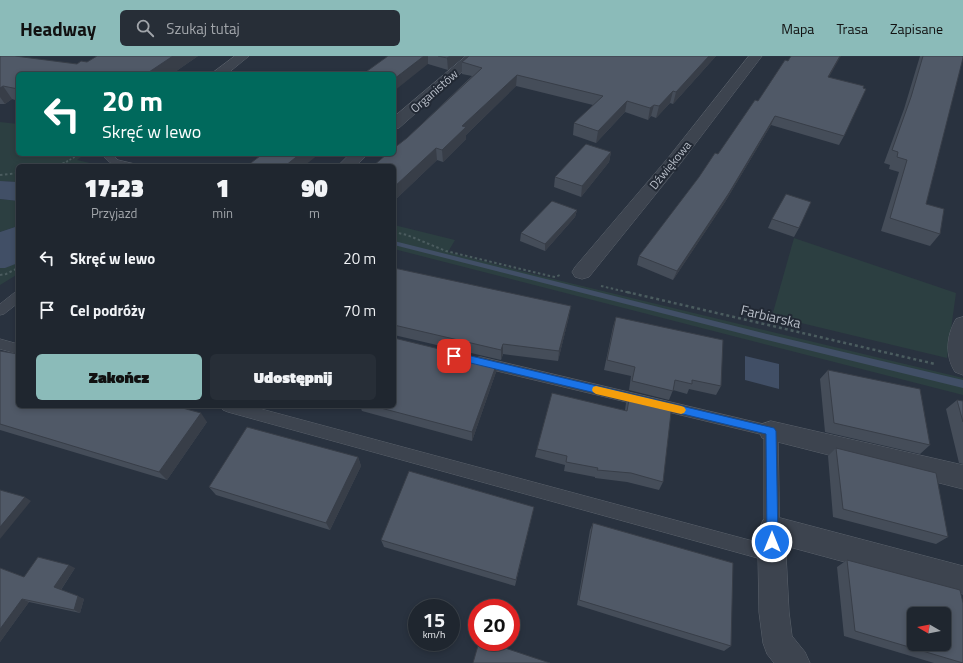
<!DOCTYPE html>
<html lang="pl">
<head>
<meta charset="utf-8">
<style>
  body { margin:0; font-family:"Titillium Web",sans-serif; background:#272e37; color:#f1f3f6; height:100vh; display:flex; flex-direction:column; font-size:15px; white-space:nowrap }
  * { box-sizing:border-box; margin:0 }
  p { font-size:13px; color:#a1a5aa }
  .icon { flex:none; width:22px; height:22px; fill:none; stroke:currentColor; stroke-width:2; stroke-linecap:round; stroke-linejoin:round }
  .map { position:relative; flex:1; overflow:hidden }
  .sheet { position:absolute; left:16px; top:108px; width:380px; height:244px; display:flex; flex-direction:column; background:#1f262f; border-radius:6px; box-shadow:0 2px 6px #0003,0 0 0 1px #3c434b }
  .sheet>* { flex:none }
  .banner { position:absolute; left:16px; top:16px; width:380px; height:84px; border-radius:6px; box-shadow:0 2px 6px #0003,0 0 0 1px #3c434b; background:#00695c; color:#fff; overflow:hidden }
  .needle { width:26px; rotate:279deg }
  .tools { position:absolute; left:907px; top:551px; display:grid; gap:8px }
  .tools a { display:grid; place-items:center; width:44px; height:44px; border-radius:6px; background:#1f262f; box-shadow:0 2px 6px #0003,0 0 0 1px #3c434b; font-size:20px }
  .speed { position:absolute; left:408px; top:543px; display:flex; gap:8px; font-size:20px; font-weight:700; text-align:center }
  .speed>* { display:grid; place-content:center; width:52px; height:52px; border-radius:50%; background:#1f262f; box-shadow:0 2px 6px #0003,0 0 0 1px #3c434b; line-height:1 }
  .speed small { font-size:10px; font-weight:400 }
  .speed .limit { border:6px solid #d22; background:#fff; color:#111 }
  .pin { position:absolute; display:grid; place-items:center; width:34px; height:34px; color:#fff; margin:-17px; border-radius:8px; box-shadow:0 2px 6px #0006 }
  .me { position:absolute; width:44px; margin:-22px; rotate:0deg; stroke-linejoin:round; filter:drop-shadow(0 0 3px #0008) }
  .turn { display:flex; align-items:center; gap:14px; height:84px; padding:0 20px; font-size:18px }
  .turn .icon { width:52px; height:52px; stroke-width:2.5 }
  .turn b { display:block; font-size:28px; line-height:34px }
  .eta { display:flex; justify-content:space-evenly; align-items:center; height:68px; text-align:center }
  .eta b { font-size:24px; font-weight:800; line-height:28px }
  .primary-button { display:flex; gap:8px; margin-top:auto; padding:8px 20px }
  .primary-button a { flex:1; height:46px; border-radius:6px; background:#8bbbb9; color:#111; font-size:16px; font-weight:800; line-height:46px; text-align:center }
  .primary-button a+a { background:#272e37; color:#f1f3f6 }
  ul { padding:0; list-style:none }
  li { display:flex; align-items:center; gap:12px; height:52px; padding:0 20px }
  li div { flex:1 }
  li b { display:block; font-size:15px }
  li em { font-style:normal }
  header { display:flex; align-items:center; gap:24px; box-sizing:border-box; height:56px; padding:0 20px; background:#8bbbb9; color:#111 }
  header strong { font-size:19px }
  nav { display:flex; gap:22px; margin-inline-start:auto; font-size:14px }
  .search { width:280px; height:36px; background:#272e37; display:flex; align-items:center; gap:10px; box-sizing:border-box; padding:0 14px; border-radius:6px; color:#a1a5aa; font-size:15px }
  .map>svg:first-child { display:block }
  .green { fill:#2c3f41 }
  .water { fill:#414f66 }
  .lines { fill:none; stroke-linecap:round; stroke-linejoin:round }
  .stream { fill:#414f66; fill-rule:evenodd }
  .lane-casing { stroke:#5b626c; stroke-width:1 }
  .street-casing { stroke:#5b626c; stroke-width:1 }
  .path-far2 { stroke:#4b5c5f; stroke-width:1.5; stroke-dasharray:2 2; stroke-linecap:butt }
  .path-far1 { stroke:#4b5c5f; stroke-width:2; stroke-dasharray:2.5 2.5; stroke-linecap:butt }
  .path { stroke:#4b5c5f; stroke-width:2.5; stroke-dasharray:3 3; stroke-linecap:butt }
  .lane { fill:#3d444f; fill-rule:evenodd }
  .street { fill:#3d444f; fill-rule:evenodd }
  .wall { fill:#454d59 }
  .shaded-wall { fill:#383e48 }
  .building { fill:#505967; stroke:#383e48; fill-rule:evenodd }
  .route { fill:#1a73e8; stroke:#114b97 }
  .slow { fill:#f59e0b }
  .labels { text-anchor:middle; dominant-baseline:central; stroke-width:4; stroke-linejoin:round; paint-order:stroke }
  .far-street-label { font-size:12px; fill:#b9bfc9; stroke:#222934 }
  .street-label { font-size:14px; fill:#b9bfc9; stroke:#222934 }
</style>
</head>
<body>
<header>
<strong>Headway</strong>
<div class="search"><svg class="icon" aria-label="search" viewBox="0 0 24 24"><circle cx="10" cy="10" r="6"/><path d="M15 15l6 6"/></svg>Szukaj tutaj</div>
<nav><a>Mapa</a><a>Trasa</a><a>Zapisane</a></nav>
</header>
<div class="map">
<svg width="963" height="607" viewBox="0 0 963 607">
  <rect width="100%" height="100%" fill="#29323f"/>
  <path class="green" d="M0 66 18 68V98H85L77 104 103 110H18V126L0 125Z
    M0 143 18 145V170L0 176Z
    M394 169 455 184 448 196 545 221 963 322V339L394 193Z
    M794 182 956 237 947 302 772 260Z
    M18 207V218L0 229V212Z"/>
  <path class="water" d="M0 125 18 126V145L0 143Z
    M18 170V207L5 212H0V176Z
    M745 300 779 308V333L745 324Z"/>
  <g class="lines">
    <path class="stream" d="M394 185 767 278 963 324V332L767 284 394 189Z"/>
    <defs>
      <path id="lane" d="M106 98H116L115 101 118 104 135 108 137 110C125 110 113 112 105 102Z
        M18 236V247L4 258 0 259V248L14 237Z
        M0 283 18 288V298L0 293Z
        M481 301 776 371 778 375 780 498 778 504 772 506 228 356 223 354 221 350H250L764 488V379L476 310 474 306 476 302Z"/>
      <path id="street" d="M235 0H249L227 18H211Z
        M466 0H480L399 72 394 73V61Z
        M749 0H762L680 108 589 221 582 223 575 221 572 216 575 211 668 102Z
        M350 98H368L356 110H338Z
        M963 261V319L955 316C945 300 946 280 956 263Z
        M771 365 963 409V433L762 382 759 375 762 368Z
        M773 460 963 510V538L782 489 786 498 789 556 792 580 805 596 810 607H774L767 598 763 587 759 556 758 498 762 488 770 485 763 482 759 473 763 464Z"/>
    </defs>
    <use href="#lane" class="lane-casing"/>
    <use href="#street" class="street-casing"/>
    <path class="path-far2" d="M66 106 80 98"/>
    <path class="path-far1" d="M58 110 68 105
      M0 119 18 117
      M394 176 407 179 446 195 550 220 555 221 560 219
      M0 219 6 218 18 212
      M601 230 631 237"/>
    <path class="path" d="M627 236 935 308"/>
    <use href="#lane" class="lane"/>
    <use href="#street" class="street"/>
  </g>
  <path class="wall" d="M0 0 77 8 87 6 198 0 172 18H18V45L12 43 5 48H0Z
    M388 0H464L448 14 428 8Z
    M469 0H716L673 48 670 47 656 62 651 60 648 64 625 56 596 87 573 79 574 67 593 49 516 30 466 79V83L443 106 437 104 394 145V110L407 82 472 20 462 18V6Z
    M920 0H963L926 148 940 178 930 190 881 175 899 116 889 113 890 109 884 107 904 53Z
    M788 5 829 21 844 80 839 89 771 69 725 146 673 224 637 209 639 200 718 98Z
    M611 96 609 106 581 141 554 131 555 121Z
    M577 154 575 161 545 195 520 185 521 177Z
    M772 163 799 172 794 181 768 172Z
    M394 212 569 260 558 305 503 298 501 304 394 279Z
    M616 261 721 330 716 339 689 333 687 338 673 334 669 344 629 334 631 320 604 314 613 271Z
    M0 295 18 350 207 366 167 424 0 374Z
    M497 307 496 316 472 385 362 355 360 350H394Z
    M828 314 930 389 920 398 825 376 820 323Z
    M630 338 663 426 659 434 627 426 595 422V421L564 415 565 409 535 401 537 393 625 354 626 347Z
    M957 344 963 345V408L959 407 946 353Z
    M836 392 948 481 936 488 833 461 828 400Z
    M358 401 361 410 330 474 216 439 209 431Z
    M534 451 515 530 384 491 381 484Z
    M593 467 731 590 724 595 577 549 590 474Z
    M847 504 963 607H934L844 580 837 511Z
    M0 512 24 521 75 512 61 534 84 543 80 557 29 546 0 586Z"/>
  <path class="shaded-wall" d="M173 0H198L172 18H146Z
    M424 0H428V8L394 35V23Z
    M450 0H464L448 14 447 2Z
    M709 0H716L673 48 676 36Z
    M840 0H841L824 30 828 21Z
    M517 19 516 30 466 79V83L443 106 442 94 462 70Z
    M3 30 12 43 5 48 0 41V32Z
    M673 35 670 47 656 62 659 50Z
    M627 45 625 56 596 87 598 75Z
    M654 49 651 60 648 64 650 52Z
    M775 60 771 69 725 146 673 224 677 215Z
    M436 92 437 104 394 145V131Z
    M611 96 609 106 581 141 582 130Z
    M300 98H319L304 110H285Z
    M577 154 575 161 545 195V188Z
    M571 250 569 260 558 305 559 295Z
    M503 288V298L501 304V294Z
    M497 307 496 316 472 385V376Z
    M201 357 207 366 167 424 159 416Z
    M358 401 361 410 330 474 326 467Z
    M25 441 31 445 0 483V471Z
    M69 509 75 512 60 535 54 531Z
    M78 540 84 543 80 557 74 554Z
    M22 543 29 546 0 586V573Z"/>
  <path class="building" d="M0 0H15L77 8 81 5 87 6 97 0H173L146 18H18V33L3 30 0 32Z
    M388 0H424L394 23V18H363Z
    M438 0H450L447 2Z
    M469 0H709L676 36 673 35 659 50 654 49 650 52 627 45 598 75 574 67 603 40 517 19 462 70 466 71 442 94 436 92 394 131V110H373L387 98H394V92L407 82 482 12 462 6Z
    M791 0H840L828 21 864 30 863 32 866 33 844 80 775 60 729 137 677 215 639 200 699 121 715 97 718 98 755 44 758 45 785 4 788 5Z
    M923 0H963V2L926 148 944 153 940 178 890 162 907 104 897 101 898 96 892 94 911 41Z
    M586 88 611 96 582 130 555 121Z
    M257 98H300L285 110H247L260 100 256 99Z
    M786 138 811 146 799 172 772 163Z
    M552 145 577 154 545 188 521 177Z
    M394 212 571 250 559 295 503 288 501 294 394 269Z
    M616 261 723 284 721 330 692 324V328L675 324 673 335 632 325 635 311 607 304Z
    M394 282 497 307 472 376 373 350H394Z
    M0 295 18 298V350H175L201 357 159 416 0 368Z
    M828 314 920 333 930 389 834 367Z
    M552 337 627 355 630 338 672 348 663 426 631 417 597 414 598 412 566 406 567 400 537 393Z
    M957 344 963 345V366Z
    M247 371 358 401 326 467 209 431Z
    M836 392 936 417 948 481 843 453Z
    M409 415 534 451 516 524 381 484Z
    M0 434 25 441 0 471Z
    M593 467 733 507 731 590 579 544Z
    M38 501 69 509 54 531 78 540 74 554 22 543 0 573V512L24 521Z
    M847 504 960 534 963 547V607L855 575ZM914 558H944V588H914Z
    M479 586H487L550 607H473Z"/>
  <path class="route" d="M454 296 774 372 776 375 778 486 777 489 772 491 768 489 767 486 766 378 454 303 450 300Z"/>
  <path class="slow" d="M596 330 681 350 684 351 686 354 684 357 681 358 596 338 593 336 592 334 593 331Z"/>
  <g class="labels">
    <g class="far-street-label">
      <text transform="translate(434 35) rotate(-41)">Organistów</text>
      <text transform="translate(670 109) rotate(-51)">Dźwiękowa</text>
    </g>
    <g class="street-label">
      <text transform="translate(771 260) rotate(13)">Farbiarska</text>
    </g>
  </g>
</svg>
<div class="tools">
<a><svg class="needle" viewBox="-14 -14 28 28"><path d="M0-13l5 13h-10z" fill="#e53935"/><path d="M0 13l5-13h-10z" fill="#a1a5aa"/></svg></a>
</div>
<div class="speed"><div>15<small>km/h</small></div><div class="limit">20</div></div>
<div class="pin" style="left:454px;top:300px;background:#d93025"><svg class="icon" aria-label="arrive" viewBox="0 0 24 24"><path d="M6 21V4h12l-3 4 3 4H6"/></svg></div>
<svg class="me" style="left:772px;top:486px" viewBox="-20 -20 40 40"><circle r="17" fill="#1a73e8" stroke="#fff" stroke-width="3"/><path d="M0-11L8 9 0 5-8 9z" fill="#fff"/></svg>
<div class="banner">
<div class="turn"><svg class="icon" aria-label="left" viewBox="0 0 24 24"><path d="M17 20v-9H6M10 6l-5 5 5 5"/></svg><div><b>20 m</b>Skręć w lewo</div></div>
</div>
<section class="sheet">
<div class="eta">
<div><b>17:23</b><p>Przyjazd</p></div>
<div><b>1</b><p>min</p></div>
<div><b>90</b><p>m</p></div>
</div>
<ul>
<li><svg class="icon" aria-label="left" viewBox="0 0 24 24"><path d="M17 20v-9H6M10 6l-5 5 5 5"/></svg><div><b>Skręć w lewo</b></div><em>20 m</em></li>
<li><svg class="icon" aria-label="arrive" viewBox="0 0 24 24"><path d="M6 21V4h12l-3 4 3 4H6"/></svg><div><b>Cel podróży</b></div><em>70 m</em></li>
</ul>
<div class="primary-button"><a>Zakończ</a><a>Udostępnij</a></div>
</section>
</div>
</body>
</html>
